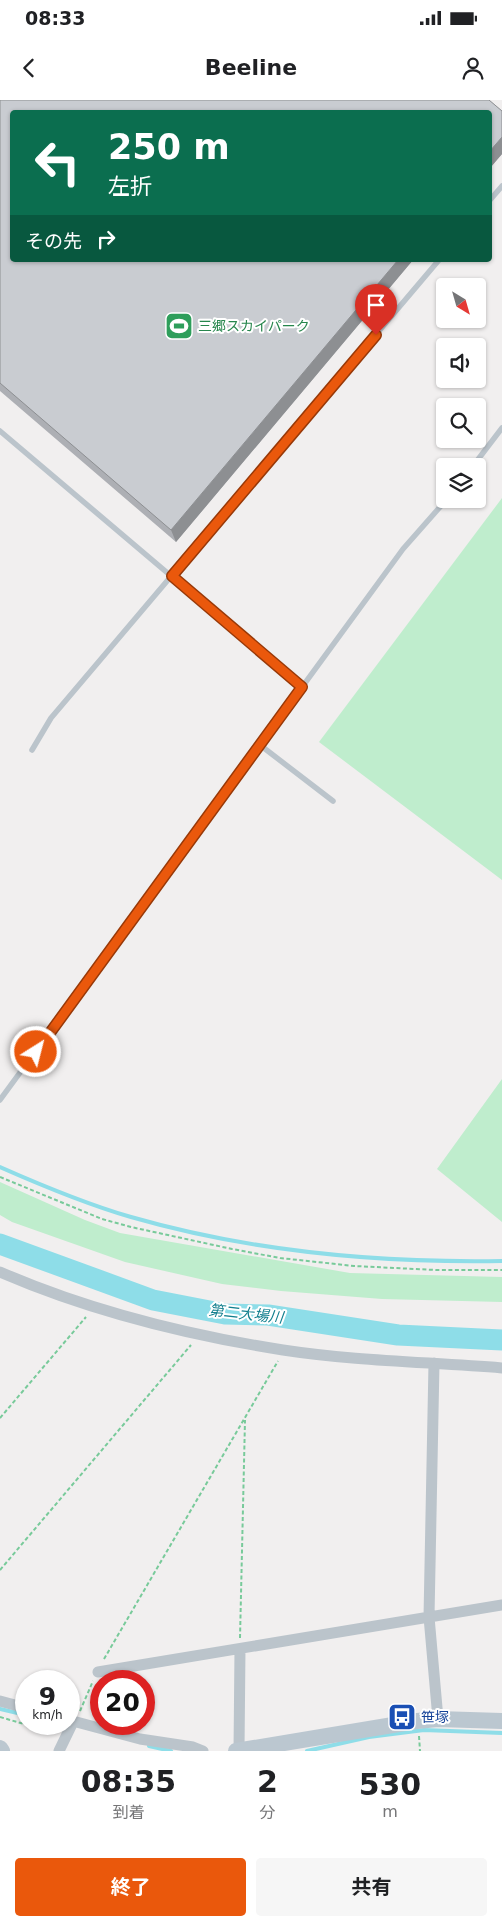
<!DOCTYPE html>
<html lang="ja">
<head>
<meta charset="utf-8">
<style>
  body { margin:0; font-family:"DejaVu Sans","Noto Sans JP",sans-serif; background:#f6f6f6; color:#202124; height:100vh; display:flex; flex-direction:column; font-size:19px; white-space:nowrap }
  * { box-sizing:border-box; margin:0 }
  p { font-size:16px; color:#757577 }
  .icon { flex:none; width:28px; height:28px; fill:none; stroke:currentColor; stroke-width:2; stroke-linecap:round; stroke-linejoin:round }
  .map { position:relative; height:1651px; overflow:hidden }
  .side { display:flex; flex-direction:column; background:#fff; flex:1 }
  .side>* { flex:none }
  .top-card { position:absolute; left:10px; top:10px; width:482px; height:152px; border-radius:5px; box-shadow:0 1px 4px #0004; background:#0b6e4f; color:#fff; overflow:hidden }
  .needle { width:32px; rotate:143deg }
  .tools { position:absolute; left:436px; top:178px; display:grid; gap:10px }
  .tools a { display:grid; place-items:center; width:50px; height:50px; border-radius:5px; background:#fff; box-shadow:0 1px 4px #0004; font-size:25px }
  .speed { position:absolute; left:15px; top:1570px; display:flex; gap:10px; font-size:25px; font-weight:700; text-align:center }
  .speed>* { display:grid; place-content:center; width:65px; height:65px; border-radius:50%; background:#fff; box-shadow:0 1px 4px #0004; line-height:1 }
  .speed small { font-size:12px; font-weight:400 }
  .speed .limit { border:8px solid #d22; background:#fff; color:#111 }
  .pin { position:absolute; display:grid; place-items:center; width:42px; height:42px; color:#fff; margin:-51px -21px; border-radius:50% 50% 50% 0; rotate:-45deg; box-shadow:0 0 5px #0007 }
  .pin .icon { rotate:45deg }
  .me { position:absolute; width:55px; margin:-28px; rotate:36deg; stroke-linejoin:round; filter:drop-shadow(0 0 4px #0008) }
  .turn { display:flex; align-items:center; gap:18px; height:105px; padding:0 15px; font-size:22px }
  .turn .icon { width:65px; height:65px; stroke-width:2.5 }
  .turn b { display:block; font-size:35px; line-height:42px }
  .then { display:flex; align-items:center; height:48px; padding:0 15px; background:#0003; gap:10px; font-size:19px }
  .eta { display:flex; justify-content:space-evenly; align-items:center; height:85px; text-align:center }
  .eta b { font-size:30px; font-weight:700; line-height:35px }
  .primary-button { display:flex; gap:10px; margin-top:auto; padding:10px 15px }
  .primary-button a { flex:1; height:58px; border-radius:5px; background:#ea580c; color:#fff; font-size:20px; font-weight:700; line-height:58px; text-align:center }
  .primary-button a+a { background:#f6f6f6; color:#202124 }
  .status { display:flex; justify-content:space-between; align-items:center; height:35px; padding:0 25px; background:#fff; direction:ltr }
  .status svg { height:14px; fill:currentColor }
  header { display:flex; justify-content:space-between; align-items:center; height:65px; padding:0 15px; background:#fff; font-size:22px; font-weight:700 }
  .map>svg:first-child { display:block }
  .green { fill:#bfedcd }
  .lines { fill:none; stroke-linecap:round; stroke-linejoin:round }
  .stream { stroke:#8edde8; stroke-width:4 }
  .river { stroke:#8edde8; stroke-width:21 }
  .path { stroke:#78ca9a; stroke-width:2; stroke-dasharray:4 2.5; stroke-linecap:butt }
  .lane { stroke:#bbc4cb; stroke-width:5.5 }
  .street { stroke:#bbc4cb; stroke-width:11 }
  .secondary { stroke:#bbc7d0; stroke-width:16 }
  .wall { fill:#adafb4 }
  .shaded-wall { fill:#8d8f92 }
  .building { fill:#c9ccd1; stroke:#8d8f92 }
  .route-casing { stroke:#983908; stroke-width:12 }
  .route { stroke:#ea580c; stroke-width:9 }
  .labels { text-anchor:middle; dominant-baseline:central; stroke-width:4; stroke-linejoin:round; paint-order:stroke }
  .leisure-label { font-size:14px; fill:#27864d; stroke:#fff; text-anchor:start }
  .transit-label { font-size:14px; fill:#164399; stroke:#fff; text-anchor:start }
  .water-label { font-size:15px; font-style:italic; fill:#127f8e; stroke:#fff }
</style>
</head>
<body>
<div class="status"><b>08:33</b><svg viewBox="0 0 49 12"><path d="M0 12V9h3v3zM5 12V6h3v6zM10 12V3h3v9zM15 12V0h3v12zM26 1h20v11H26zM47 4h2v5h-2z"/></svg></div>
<header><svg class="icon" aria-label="back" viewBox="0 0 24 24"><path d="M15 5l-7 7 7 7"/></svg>Beeline<svg class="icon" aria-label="person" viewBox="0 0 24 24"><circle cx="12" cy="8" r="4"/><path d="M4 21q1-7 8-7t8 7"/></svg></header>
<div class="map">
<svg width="502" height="1651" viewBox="0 0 502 1651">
  <rect width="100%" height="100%" fill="#f1efef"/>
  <path class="green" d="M502 398V780L319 642Z
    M502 979V1122L437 1069Z
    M0 1082 85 1120 120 1133 350 1173 502 1177V1202L382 1199 281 1191 222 1184 125 1162 12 1122 0 1115Z"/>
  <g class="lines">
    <path class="stream" d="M0 1067C43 1086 86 1104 131 1117 249 1151 379 1163 502 1161
      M0 1609 26 1615
      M61 1624 69 1626
      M149 1646 171 1651
      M307 1651 369 1637 424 1630 502 1633"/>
    <path class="river" d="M0 1144 153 1200 225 1214 268 1215 398 1235 502 1240"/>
    <path class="path" d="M0 1077 102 1119 131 1127 232 1149 280 1158 354 1166 436 1170H502
      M0 1318 86 1217
      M0 1470 191 1245
      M240 1538 245 1320
      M104 1559 278 1261
      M80 1611 93 1581
      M0 1617 55 1633
      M419 1636 420 1651"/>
    <path class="lane" d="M490 100 502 86
      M0 331 302 587
      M473 366 502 328
      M260 645 333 701
      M32 650 51 618 439 160
      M0 1000 403 449 447 399"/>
    <path class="street" d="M0 1172C90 1211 187 1235 283 1250 355 1261 429 1262 502 1268
      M434 1263 429 1517 438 1619
      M98 1572 502 1505
      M0 1601 26 1608
      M69 1620 140 1639 193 1647 203 1651
      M239 1650 240 1549
      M59 1651 73 1622"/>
    <path class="secondary" d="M0 1648 2 1651
      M236 1651 417 1621 438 1619 502 1621"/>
  </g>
  <path class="wall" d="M0 0H489L502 11V54L490 68V12H12V160H413L176 442 0 291Z"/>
  <path class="shaded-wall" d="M502 37V54L490 68V51Z
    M398 160H413L176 442 171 430Z"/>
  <path class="building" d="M0 0H489L502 11V37L490 51V12H12V160H398L171 430 0 283Z"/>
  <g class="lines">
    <defs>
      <path id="route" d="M36 952 302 587 172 476 376 235"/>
    </defs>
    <use href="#route" class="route-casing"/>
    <use href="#route" class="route"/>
  </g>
  <defs>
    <symbol id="stadium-square" viewBox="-11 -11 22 22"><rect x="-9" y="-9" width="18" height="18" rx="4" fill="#2e9e5b" stroke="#fff"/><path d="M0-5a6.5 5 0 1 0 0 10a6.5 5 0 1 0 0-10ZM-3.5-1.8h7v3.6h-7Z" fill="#fff"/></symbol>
    <symbol id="bus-square" viewBox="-11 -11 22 22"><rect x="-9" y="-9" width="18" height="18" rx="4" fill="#1a4fb4" stroke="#fff"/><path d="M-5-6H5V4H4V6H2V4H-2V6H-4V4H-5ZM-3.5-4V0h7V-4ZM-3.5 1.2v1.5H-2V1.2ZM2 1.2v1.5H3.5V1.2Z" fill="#fff"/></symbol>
  </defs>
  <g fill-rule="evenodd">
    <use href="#stadium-square" x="163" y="210" width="32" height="32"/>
    <use href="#bus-square" x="386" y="1601" width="32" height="32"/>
  </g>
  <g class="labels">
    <g class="leisure-label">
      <text x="198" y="226">三郷スカイパーク</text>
    </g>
    <g class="transit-label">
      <text x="421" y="1617">笹塚</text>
    </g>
    <g class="water-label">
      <text transform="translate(246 1214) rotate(6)">第二大場川</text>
    </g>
  </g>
</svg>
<div class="tools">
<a><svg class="needle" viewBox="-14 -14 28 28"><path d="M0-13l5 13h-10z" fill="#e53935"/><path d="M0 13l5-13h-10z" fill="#757577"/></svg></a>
<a><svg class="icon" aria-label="sound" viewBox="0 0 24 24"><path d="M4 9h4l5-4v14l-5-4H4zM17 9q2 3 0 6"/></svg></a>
<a><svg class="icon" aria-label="search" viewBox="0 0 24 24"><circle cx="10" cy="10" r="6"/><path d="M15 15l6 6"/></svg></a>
<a><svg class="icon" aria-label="layers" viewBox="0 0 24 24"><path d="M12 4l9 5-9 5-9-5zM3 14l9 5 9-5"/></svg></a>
</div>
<div class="speed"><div>9<small>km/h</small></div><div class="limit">20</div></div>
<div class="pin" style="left:376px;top:235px;background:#d93025"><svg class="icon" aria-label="arrive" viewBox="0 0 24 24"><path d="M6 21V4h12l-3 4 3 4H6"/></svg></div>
<svg class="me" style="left:36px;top:952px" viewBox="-20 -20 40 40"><circle r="17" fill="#ea580c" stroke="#fff" stroke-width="3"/><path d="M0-11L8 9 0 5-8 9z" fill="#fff"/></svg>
<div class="top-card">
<div class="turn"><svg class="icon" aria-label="left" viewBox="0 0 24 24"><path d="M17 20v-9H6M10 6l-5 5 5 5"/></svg><div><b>250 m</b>左折</div></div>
<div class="then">その先<svg class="icon" aria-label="right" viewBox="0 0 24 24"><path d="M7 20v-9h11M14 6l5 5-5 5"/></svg></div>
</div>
</div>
<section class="side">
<div class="eta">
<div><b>08:35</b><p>到着</p></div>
<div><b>2</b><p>分</p></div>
<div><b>530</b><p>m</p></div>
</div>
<div class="primary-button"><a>終了</a><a>共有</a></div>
</section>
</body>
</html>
